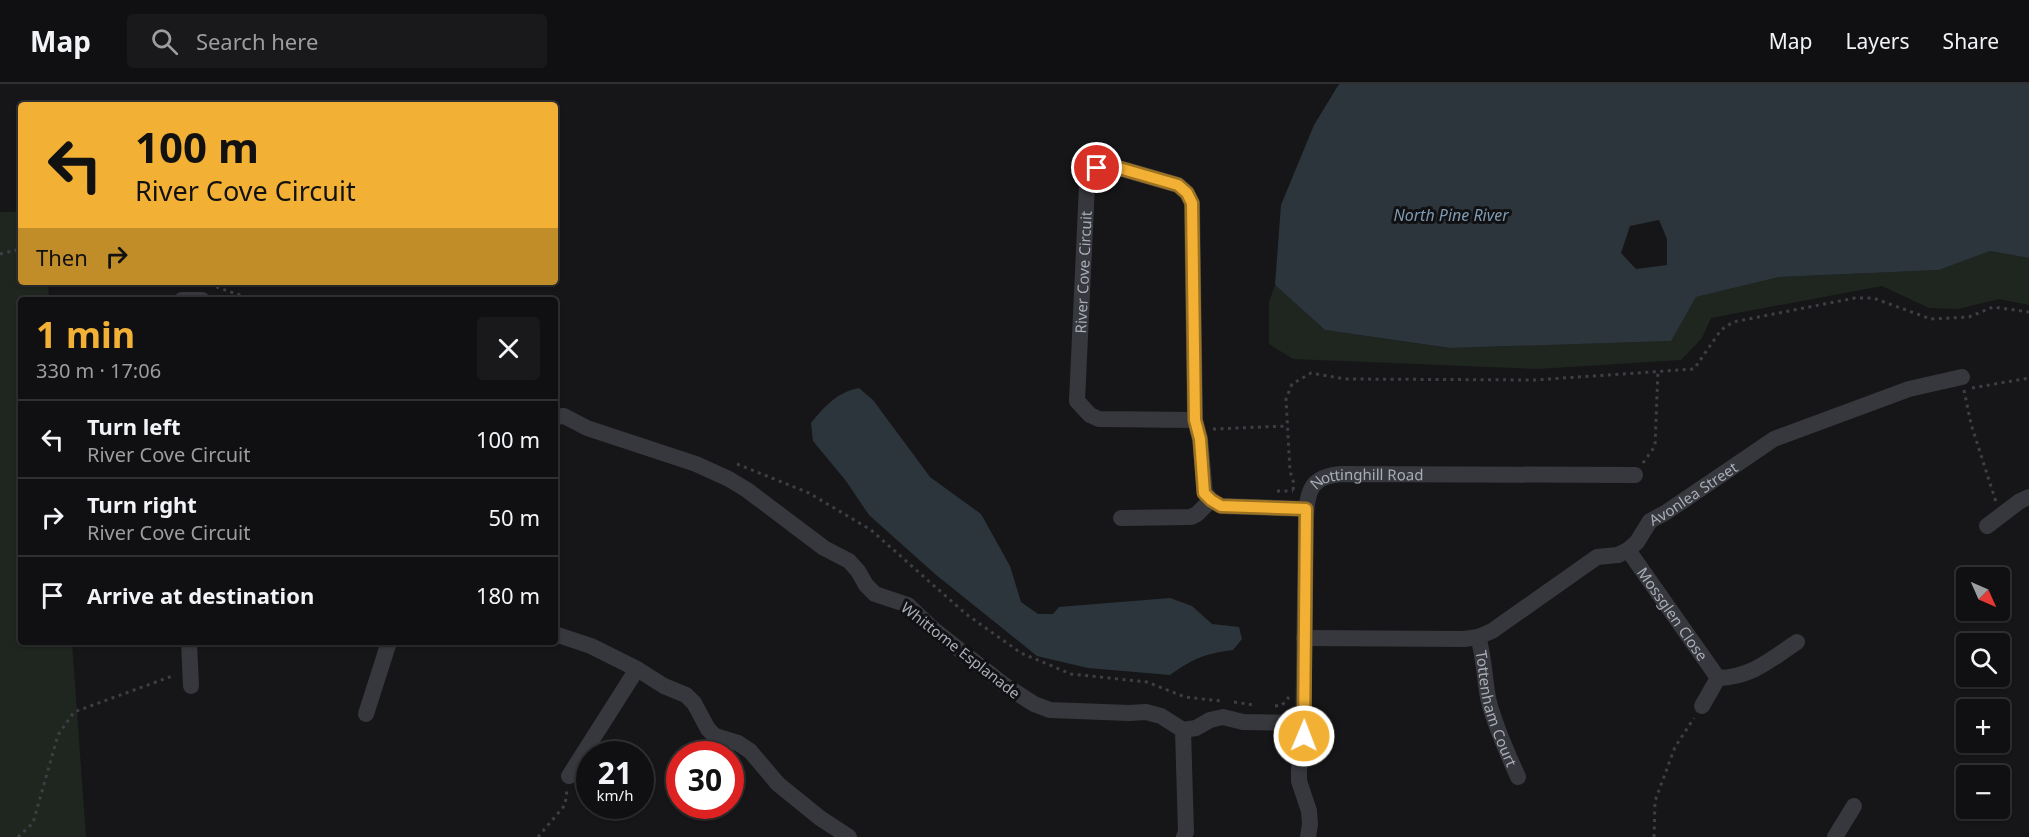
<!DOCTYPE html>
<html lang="en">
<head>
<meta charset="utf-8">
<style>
  body { margin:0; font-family:"Noto Sans",sans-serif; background:#19191b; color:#f1f3f6; height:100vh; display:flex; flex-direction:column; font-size:22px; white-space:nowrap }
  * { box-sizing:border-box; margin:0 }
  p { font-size:20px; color:#9c9d9f }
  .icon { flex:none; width:33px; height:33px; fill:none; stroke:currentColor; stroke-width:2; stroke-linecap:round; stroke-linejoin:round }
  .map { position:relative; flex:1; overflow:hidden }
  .details { position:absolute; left:18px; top:213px; width:540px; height:348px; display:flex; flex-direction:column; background:#101012; border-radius:6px; box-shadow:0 2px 4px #0004,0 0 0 2px #303032 }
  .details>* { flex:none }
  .hud { position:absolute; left:18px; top:18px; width:540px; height:183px; border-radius:6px; box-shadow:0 2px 4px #0004,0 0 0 2px #303032; background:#f2b134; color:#111; overflow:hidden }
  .needle { width:39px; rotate:135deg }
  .buttons { position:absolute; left:1956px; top:483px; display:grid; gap:12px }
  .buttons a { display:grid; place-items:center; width:54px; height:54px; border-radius:6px; background:#101012; box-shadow:0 2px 4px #0004,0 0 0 2px #303032; font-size:30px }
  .speed { position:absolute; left:576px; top:657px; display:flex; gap:12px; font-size:30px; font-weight:700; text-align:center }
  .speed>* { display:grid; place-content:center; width:78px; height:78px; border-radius:50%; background:#101012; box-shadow:0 2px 4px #0004,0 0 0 2px #303032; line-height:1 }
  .speed small { font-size:15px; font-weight:400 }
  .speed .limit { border:9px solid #d22; background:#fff; color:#111 }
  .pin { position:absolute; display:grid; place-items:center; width:51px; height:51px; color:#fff; margin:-26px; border:3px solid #fff; border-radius:50%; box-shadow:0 2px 6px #0007 }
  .me { position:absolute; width:66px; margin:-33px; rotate:1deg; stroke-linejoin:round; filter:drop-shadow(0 0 4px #0008) }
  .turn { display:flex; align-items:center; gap:21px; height:126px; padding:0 18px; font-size:27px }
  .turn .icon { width:78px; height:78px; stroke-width:2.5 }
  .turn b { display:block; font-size:42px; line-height:51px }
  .then { display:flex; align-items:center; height:57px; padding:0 18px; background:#0003; gap:12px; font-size:22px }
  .round { display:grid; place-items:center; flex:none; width:63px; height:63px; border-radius:6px; background:#19191b }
  .head { display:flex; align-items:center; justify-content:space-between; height:102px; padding:0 18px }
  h1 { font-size:36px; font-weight:700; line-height:45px; color:#f2b134 }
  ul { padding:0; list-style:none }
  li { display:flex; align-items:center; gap:18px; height:78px; padding:0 18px; border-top:2px solid #303032 }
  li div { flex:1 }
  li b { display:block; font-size:22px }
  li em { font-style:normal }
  header { display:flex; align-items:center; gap:36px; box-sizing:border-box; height:84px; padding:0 30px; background:#101012; border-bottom:2px solid #303032 }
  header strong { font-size:28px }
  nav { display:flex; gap:33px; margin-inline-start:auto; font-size:21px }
  .search { width:420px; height:54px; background:#19191b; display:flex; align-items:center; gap:15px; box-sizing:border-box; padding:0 21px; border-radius:6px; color:#9c9d9f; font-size:22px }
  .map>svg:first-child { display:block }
  .green { fill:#1e261f }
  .water { fill:#2c353c; fill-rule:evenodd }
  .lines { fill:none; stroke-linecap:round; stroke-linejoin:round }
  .path { stroke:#3d3f44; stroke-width:3; stroke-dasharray:3 4.5; stroke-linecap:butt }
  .minor { stroke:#37383d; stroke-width:16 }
  .route-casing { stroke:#9d7322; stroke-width:15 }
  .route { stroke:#f2b134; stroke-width:10 }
  .labels { text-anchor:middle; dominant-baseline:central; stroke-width:6; stroke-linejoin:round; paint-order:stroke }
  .street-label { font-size:15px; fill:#a8adb8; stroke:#111113 }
  .water-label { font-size:16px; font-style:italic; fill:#7f9bb3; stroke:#111113 }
</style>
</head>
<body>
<header>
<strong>Map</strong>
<div class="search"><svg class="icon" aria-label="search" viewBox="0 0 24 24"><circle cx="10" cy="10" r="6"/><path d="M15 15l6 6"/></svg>Search here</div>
<nav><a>Map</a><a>Layers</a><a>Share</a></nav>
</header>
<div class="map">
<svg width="2029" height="753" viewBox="0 0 2029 753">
  <rect width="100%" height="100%" fill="#161618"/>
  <path class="green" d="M0 128H21V198H48L49 216H21V558H72L86 753H0Z
    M1990 167 2029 174V221L1999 215 1958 225 1929 224 1882 202 1711 234 1702 254 1681 276 1538 285 1293 275 1269 260V218L1275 201 1325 246 1449 264 1670 257 1696 213 1779 193 1939 186Z"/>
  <path class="water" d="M1339 0H2029V174L1990 167 1939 186 1779 193 1696 213 1671 257 1450 264 1325 246 1275 201 1281 121 1314 41ZM1659 136 1667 155V181L1636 185 1621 169 1630 142Z
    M859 304 873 316 930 393 981 430 1010 482 1021 518 1038 530H1053L1059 523 1170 514 1192 522 1212 540 1239 543 1242 555 1233 566C1204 570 1194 574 1170 591L1088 584 1037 572 935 490 869 431 846 397 813 357 811 339C824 323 837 308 859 304Z"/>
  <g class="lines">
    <path class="path" d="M0 170 21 165
      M202 198 254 216
      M1972 304 2029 294
      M1964 306 1971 340 1996 418
      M1213 345 1287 342
      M1643 379 1655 362 1658 286
      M737 380 809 409 871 446 966 530 1021 569 1071 590 1147 598 1185 613 1221 617
      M1293 406 1294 400 1290 387 1286 315 1292 300 1311 289 1345 295 1535 296 1694 285 1721 246 1733 238 1855 214H1873L1931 235 1969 233 1993 223 2029 228
      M1277 407H1293
      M1234 618 1254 621
      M1275 622 1282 621 1289 613
      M18 753 33 739 58 651 74 628 175 591
      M538 753 565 721 567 706
      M1654 753 1655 717 1675 663 1694 634"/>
    <g class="minor">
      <path d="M182 216H202"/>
      <path d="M555 333 564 332 587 344 696 380 729 395 747 406 824 464 849 477 858 487 866 501 875 510 908 521 933 545 1003 600 1034 620 1050 626 1129 629 1146 628 1161 632 1183 646 1196 644 1210 636 1223 633 1243 638 1304 639"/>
      <path id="s1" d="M1195 336 1099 335 1090 331 1077 317 1087 101C1091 90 1095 85 1105 80L1178 101 1187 109 1192 119 1195 336 1200 355 1205 409 1211 416 1221 422 1306 425"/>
      <path d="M1121 434 1191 433 1197 430 1211 416"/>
      <path d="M1987 442 2020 417 2029 413"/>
      <path id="s2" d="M1628 466 1718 594"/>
      <path d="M555 550 591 562 637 585 664 602 686 611 694 619 708 645 715 652 738 659 750 667 778 700 820 734 849 753"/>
      <path id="s3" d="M1478 553C1485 575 1484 597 1489 618 1496 645 1507 668 1518 693"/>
      <path id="s4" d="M1304 554 1464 555 1478 553 1492 547 1597 473 1618 471 1628 466 1637 458 1650 437 1665 429 1774 355 1909 305 1962 293"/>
      <path d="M189 558 191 602"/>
      <path d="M1718 594C1752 593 1770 576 1797 558"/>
      <path d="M1702 622 1718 594"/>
      <path d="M366 630 389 558"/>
      <path d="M1183 646 1186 748 1184 753"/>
      <path d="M569 692 637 585"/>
      <path id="s5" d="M1308 753 1310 740 1309 727 1299 697V685L1303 666 1306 433C1307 405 1312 392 1342 390L1635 391"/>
      <path d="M1835 753 1854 722"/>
    </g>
  </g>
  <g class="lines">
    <defs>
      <path id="route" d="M1097 84 1105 80 1178 101 1187 109 1192 119 1195 336 1200 355 1204 409 1211 416 1221 422 1306 425 1304 652"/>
    </defs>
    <use href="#route" class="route-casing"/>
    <use href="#route" class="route"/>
  </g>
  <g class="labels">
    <g class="street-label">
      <text stroke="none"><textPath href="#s1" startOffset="254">River Cove Circuit</textPath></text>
      <text stroke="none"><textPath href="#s5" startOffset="411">Nottinghill Road</textPath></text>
      <text stroke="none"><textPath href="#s4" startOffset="438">Avonlea Street</textPath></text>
      <text stroke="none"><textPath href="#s2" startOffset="78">Mossglen Close</textPath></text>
      <text transform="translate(961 566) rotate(38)">Whittome Esplanade</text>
      <text stroke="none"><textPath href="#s3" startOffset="74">Tottenham Court</textPath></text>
    </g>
    <g class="water-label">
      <text x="1451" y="131">North Pine River</text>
    </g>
  </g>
</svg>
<div class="buttons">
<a><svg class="needle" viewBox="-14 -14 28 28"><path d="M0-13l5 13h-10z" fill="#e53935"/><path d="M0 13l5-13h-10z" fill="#9c9d9f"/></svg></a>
<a><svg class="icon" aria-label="search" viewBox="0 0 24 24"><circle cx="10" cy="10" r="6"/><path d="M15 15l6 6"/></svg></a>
<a>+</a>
<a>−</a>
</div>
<div class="speed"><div>21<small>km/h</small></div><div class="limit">30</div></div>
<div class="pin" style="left:1097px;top:84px;background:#d93025"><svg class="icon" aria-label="arrive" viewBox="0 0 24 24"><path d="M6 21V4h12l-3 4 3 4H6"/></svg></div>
<svg class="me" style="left:1304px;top:652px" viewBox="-20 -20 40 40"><circle r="17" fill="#f2b134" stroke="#fff" stroke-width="3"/><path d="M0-11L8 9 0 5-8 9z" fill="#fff"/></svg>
<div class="hud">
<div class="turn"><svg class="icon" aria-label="left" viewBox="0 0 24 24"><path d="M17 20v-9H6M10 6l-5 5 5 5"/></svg><div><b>100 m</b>River Cove Circuit</div></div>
<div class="then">Then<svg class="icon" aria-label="right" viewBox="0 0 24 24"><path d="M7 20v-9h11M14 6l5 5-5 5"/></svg></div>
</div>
<section class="details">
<div class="head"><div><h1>1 min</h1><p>330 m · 17:06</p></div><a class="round"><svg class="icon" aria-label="close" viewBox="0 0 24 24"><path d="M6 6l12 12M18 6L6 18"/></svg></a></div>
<ul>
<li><svg class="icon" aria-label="left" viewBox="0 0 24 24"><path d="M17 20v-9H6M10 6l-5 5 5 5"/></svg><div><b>Turn left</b><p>River Cove Circuit</p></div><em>100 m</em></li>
<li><svg class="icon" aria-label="right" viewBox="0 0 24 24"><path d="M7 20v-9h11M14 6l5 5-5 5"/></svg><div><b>Turn right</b><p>River Cove Circuit</p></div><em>50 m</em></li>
<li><svg class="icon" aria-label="arrive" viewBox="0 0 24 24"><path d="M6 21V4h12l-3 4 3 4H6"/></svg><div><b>Arrive at destination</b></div><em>180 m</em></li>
</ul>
</section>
</div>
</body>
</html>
